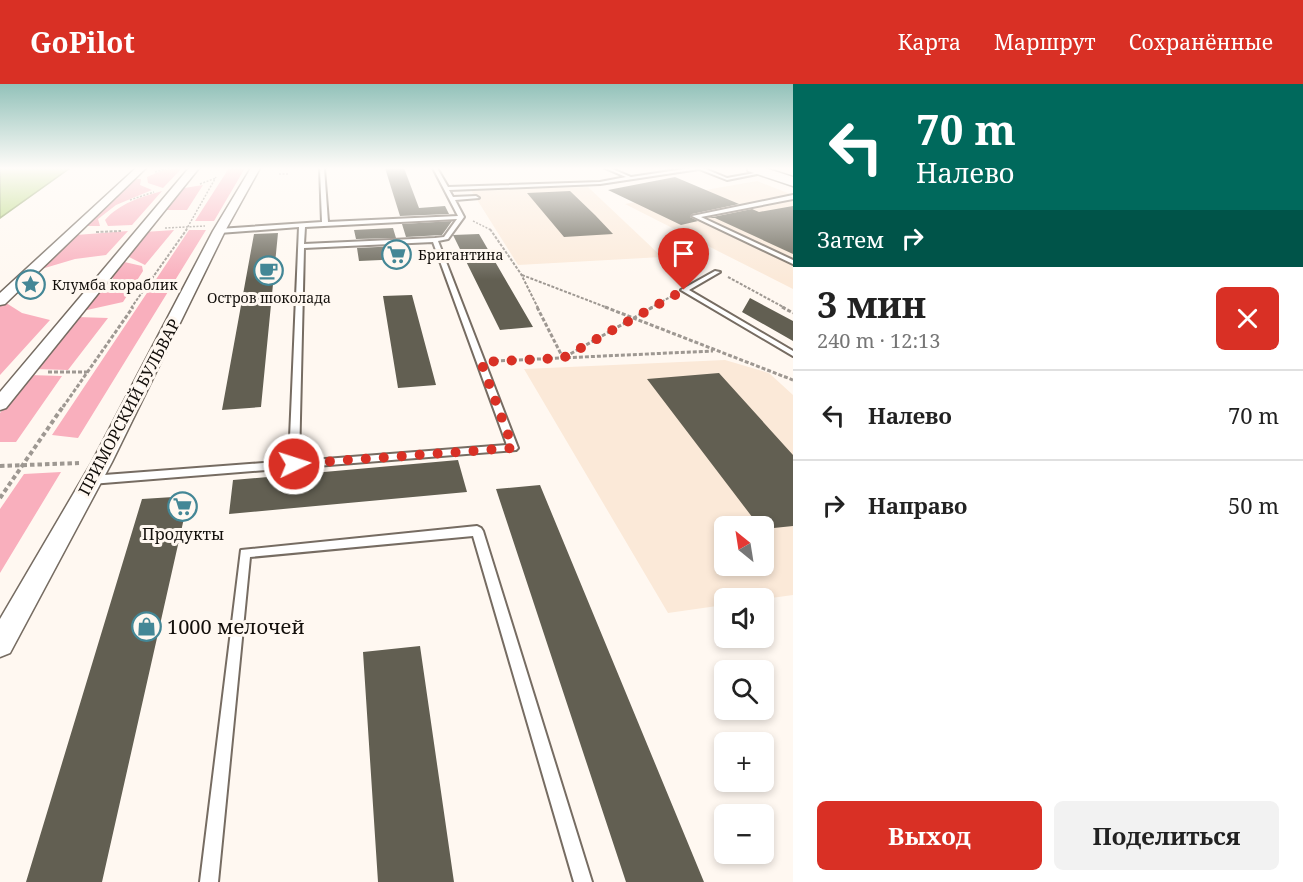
<!DOCTYPE html>
<html lang="ru">
<head>
<meta charset="utf-8">
<style>
  body { margin:0; font-family:"Noto Serif",serif; background:#f2f2f2; color:#222; height:100vh; display:flex; flex-direction:column; font-size:22px; white-space:nowrap }
  * { box-sizing:border-box; margin:0 }
  p { font-size:20px; color:#767676 }
  .icon { flex:none; width:33px; height:33px; fill:none; stroke:currentColor; stroke-width:2; stroke-linecap:round; stroke-linejoin:round }
  .map { position:relative; flex:1; overflow:hidden }
  .sheet { display:flex; flex-direction:column; background:#fff; width:510px }
  .sheet>* { flex:none }
  .top-card { background:#00695c; color:#fff; overflow:hidden }
  .needle { width:39px; rotate:330deg }
  .buttons { position:absolute; left:714px; top:432px; display:grid; gap:12px }
  .buttons a { display:grid; place-items:center; width:60px; height:60px; border-radius:9px; background:#fff; box-shadow:0 3px 9px #0003; font-size:30px }
  .pin { position:absolute; display:grid; place-items:center; width:51px; height:51px; color:#fff; margin:-62px -26px; border-radius:50% 50% 50% 0; rotate:-45deg; box-shadow:0 0 6px #0007 }
  .pin .icon { rotate:45deg }
  .me { position:absolute; width:66px; margin:-33px; rotate:86deg; stroke-linejoin:round; filter:drop-shadow(0 0 4px #0008) }
  .turn { display:flex; align-items:center; gap:21px; height:126px; padding:0 24px; font-size:27px }
  .turn .icon { width:78px; height:78px; stroke-width:2.5 }
  .turn b { display:block; font-size:42px; line-height:51px }
  .then { display:flex; align-items:center; height:57px; padding:0 24px; background:#0003; gap:12px; font-size:22px }
  .round { display:grid; place-items:center; flex:none; width:63px; height:63px; border-radius:9px; background:#f2f2f2 }
  .headline { display:flex; align-items:center; justify-content:space-between; height:102px; padding:0 24px }
  h1 { font-size:36px; font-weight:700; line-height:45px }
  .primary-button { display:flex; gap:12px; margin-top:auto; padding:12px 24px }
  .primary-button a { flex:1; height:69px; border-radius:9px; background:#d93025; color:#fff; font-size:24px; font-weight:700; line-height:69px; text-align:center }
  .primary-button a+a { background:#f2f2f2; color:#222 }
  ul { padding:0; list-style:none }
  li { display:flex; align-items:center; gap:18px; height:90px; padding:0 24px; border-top:2px solid #e0e0e0 }
  li div { flex:1 }
  li b { display:block; font-size:22px }
  li em { font-style:normal }
  header { display:flex; align-items:center; gap:36px; box-sizing:border-box; height:84px; padding:0 30px; background:#d93025; color:#fff }
  header strong { font-size:28px }
  nav { display:flex; gap:33px; margin-inline-start:auto; font-size:21px }
  main { display:flex; flex:1; min-height:0 }
  .map>svg:first-child { display:block }
  .built { fill:#fbe9d8; fill-rule:evenodd }
  .green { fill:#f9afbd }
  .water { fill:#b3d676; stroke:#839a56; stroke-width:1.5 }
  .building { fill:#625f52 }
  .lines { fill:none; stroke-linecap:round; stroke-linejoin:round }
  .lane-casing { stroke:#766c62; stroke-width:4 }
  .street-casing { stroke:#766c62; stroke-width:3 }
  .secondary-casing { stroke:#766c62; stroke-width:3 }
  .path-far3 { stroke:#9e9892; stroke-width:1.5; stroke-dasharray:2 1.5; stroke-linecap:butt }
  .path-far2 { stroke:#9e9892; stroke-width:2; stroke-dasharray:3 1.5; stroke-linecap:butt }
  .path-far1 { stroke:#9e9892; stroke-width:3; stroke-dasharray:4 2; stroke-linecap:butt }
  .path { stroke:#9e9892; stroke-width:4; stroke-dasharray:4.5 3; stroke-linecap:butt }
  .lane { fill:#fff; fill-rule:evenodd }
  .street { fill:#fff; fill-rule:evenodd }
  .secondary { fill:#fff; fill-rule:evenodd }
  .route { stroke:#d93025; stroke-width:10; stroke-dasharray:0 18 }
  .labels { text-anchor:middle; dominant-baseline:central; stroke-width:6; stroke-linejoin:round; paint-order:stroke }
  .far-poi-label { font-size:14px; fill:#130f0b; stroke:#fff8f1; text-anchor:start }
  .street-label { font-size:16px; fill:#130f0b; stroke:#fff8f1 }
  .poi-label { font-size:16px; fill:#130f0b; stroke:#fff8f1 }
  .near-poi-label { font-size:20px; fill:#130f0b; stroke:#fff8f1; text-anchor:start }
</style>
</head>
<body>
<header>
<strong>GoPilot</strong>
<nav><a>Карта</a><a>Маршрут</a><a>Сохранённые</a></nav>
</header>
<main>
<div class="map">
<svg width="793" height="798" viewBox="0 0 793 798">
  <rect width="100%" height="100%" fill="#fff8f1"/>
  <path class="built" d="M757 97 793 111V205L625 120Z
    M588 103 662 173 518 181 471 106Z
    M725 276 769 289 793 311V511L764 515 724 514V521L668 529 524 285ZM724 442H764V482H724Z"/>
  <path class="green" d="M182 84 163 104 148 99 147 93 163 86Z
    M229 84H245L214 137H195Z
    M133 95H141L140 101 152 106 116 121 98 135 100 142H78Z
    M203 101 187 126H162L178 105Z
    M162 107 132 141 108 142 105 136C120 119 141 113 162 107Z
    M174 146 145 181 125 171 144 148Z
    M189 146H206L78 354 52 351Z
    M128 147 106 171 75 175 38 186 76 151Z
    M120 177 142 182 143 187 123 218 78 228 92 211 112 202 114 196 109 189Z
    M3 217 22 229 50 236 0 291V220Z
    M77 233 108 234 68 286 34 285Z
    M29 291 62 292 16 358H0V329Z
    M61 388 0 489V425L24 390Z"/>
  <path class="water" d="M0 84H70L0 134Z"/>
  <path class="building" d="M385 84H404L419 124 445 122 449 130 400 132Z
    M675 93 739 120 692 130 690 133 698 137 681 141 608 106Z
    M570 107 595 131 613 150 564 153 527 109Z
    M793 122V170L715 134H708L752 125 759 128Z
    M452 137 442 151 406 153 402 140Z
    M393 144 396 154 356 155 354 146Z
    M278 149 261 323 222 326 254 150Z
    M479 150 533 243 500 246 453 151Z
    M399 162 403 175 359 177 357 164Z
    M412 211 436 301 398 304 383 212Z
    M750 214 793 237V257L742 228Z
    M719 289 793 371V442L764 445V442H759L647 295Z
    M458 376 467 408 229 430 233 396Z
    M540 401 704 798H626L496 405Z
    M189 412 102 798H26L142 415Z
    M420 562 454 798H378L363 568Z"/>
  <g class="lines">
    <defs>
      <path id="lane" d="M320 84H324L328 138 458 132 433 84H437L448 103 600 98 626 93 605 84H610L631 93 691 84H703L727 94 765 87 767 88 727 96 699 85 600 100 449 106 453 113 476 112 479 114 455 116 464 133 448 155 438 157 518 364 516 366 91 400 87 399 86 396 91 392 289 377 299 143 219 149 216 147 219 145 322 138ZM457 135 444 153 435 154 304 160 305 143ZM433 158 507 361 299 377 304 164Z
        M793 111V115L701 133 793 176V180L692 132Z
        M715 187 720 188 689 206 793 267V272L681 206Z
        M477 442 481 444 483 447 592 798H574L473 452 250 473 218 798H200L241 466Z"/>
      <path id="street" d="M136 84H146L5 220 0 221V209Z
        M189 84H199L6 324 0 326V308Z
        M251 84H260L225 147 112 378 10 569 0 573V535L92 378 213 147Z"/>
      <path id="secondary" d="M747 84H765L793 93V102L748 87Z"/>
    </defs>
    <use href="#lane" class="lane-casing"/>
    <use href="#street" class="street-casing"/>
    <use href="#secondary" class="secondary-casing"/>
    <path class="path-far3" d="M155 88 169 84
      M279 90H289
      M200 100 216 94
      M130 116 154 108
      M473 137 491 146
      M165 144 205 142
      M186 146 216 93"/>
    <path class="path-far2" d="M490 145 521 190 538 224
      M96 148 121 147
      M522 191 608 224
      M728 193 785 224
      M131 224 187 145
      M650 224 674 211"/>
    <path class="path-far1" d="M537 223 563 274 653 223
      M605 223 793 296
      M782 223 793 229
      M495 277 713 267
      M48 288H87
      M63 323 133 223"/>
    <path class="path" d="M0 382 79 379
      M0 414 64 321"/>
    <use href="#lane" class="lane"/>
    <use href="#street" class="street"/>
    <use href="#secondary" class="secondary"/>
  </g>
  <linearGradient id="sky" x2="0" y2="1"><stop stop-color="#93c2ba"/><stop offset="0.43" stop-color="#fffcf9"/><stop offset="1" stop-color="#fffcf9" stop-opacity="0"/></linearGradient>
  <rect width="793" height="196" fill="url(#sky)"/>
  <g class="lines">
    <path class="route" d="M294 380 513 364 481 278 563 274 684 206"/>
  </g>
  <defs>
    <symbol id="supermarket-ring" viewBox="-11 -11 22 22"><circle r="9.5" fill="#fff8f1" stroke="#448796" stroke-width="1.5"/><path d="M-6-5.5h2.5l.6 2H6L4.5 2H-2.5L-4.4-4H-6ZM-1.5 3.2a1.3 1.3 0 1 0 .1 0ZM3 3.2a1.3 1.3 0 1 0 .1 0Z" fill="#448796"/></symbol>
    <symbol id="cafe-ring" viewBox="-11 -11 22 22"><circle r="9.5" fill="#fff8f1" stroke="#448796" stroke-width="1.5"/><path d="M-5.5-4.5H6V0H3Q3 3.5 0 3.5H-2.5Q-5.5 3.5-5.5 0ZM3-3.2v2h1.7v-2ZM-6 4.5H4V6H-6Z" fill="#448796"/></symbol>
    <symbol id="sight-ring" viewBox="-11 -11 22 22"><circle r="9.5" fill="#fff8f1" stroke="#448796" stroke-width="1.5"/><path d="M0-6L1.8-2.2L6-1.7L2.9 1.2L3.7 5.4L0 3.3L-3.7 5.4L-2.9 1.2L-6-1.7L-1.8-2.2Z" fill="#448796"/></symbol>
    <symbol id="shop-ring" viewBox="-11 -11 22 22"><circle r="9.5" fill="#fff8f1" stroke="#448796" stroke-width="1.5"/><path d="M-5-2.5h2.3a2.7 3.5 0 0 1 5.4 0H5L5.5 6h-11ZM-1.5-2.5h3a1.5 2.3 0 0 0-3 0Z" fill="#448796"/></symbol>
  </defs>
  <g fill-rule="evenodd">
    <use href="#supermarket-ring" x="380" y="154" width="33" height="33"/>
    <use href="#cafe-ring" x="252" y="170" width="33" height="33"/>
    <use href="#sight-ring" x="14" y="184" width="33" height="33"/>
    <use href="#supermarket-ring" x="166" y="406" width="33" height="33"/>
    <use href="#shop-ring" x="130" y="526" width="33" height="33"/>
  </g>
  <g class="labels">
    <g class="far-poi-label">
      <text x="418" y="170">Бригантина</text>
      <text x="52" y="200">Клумба кораблик</text>
      <text x="269" y="213" text-anchor="middle">Остров шоколада</text>
    </g>
    <g class="street-label">
      <text transform="translate(129 323) rotate(-62)">ПРИМОРСКИЙ БУЛЬВАР</text>
    </g>
    <g class="poi-label">
      <text x="183" y="450">Продукты</text>
    </g>
    <g class="near-poi-label">
      <text x="167" y="542">1000 мелочей</text>
    </g>
  </g>
</svg>
<div class="buttons">
<a><svg class="needle" viewBox="-14 -14 28 28"><path d="M0-13l5 13h-10z" fill="#e53935"/><path d="M0 13l5-13h-10z" fill="#767676"/></svg></a>
<a><svg class="icon" aria-label="sound" viewBox="0 0 24 24"><path d="M4 9h4l5-4v14l-5-4H4zM17 9q2 3 0 6"/></svg></a>
<a><svg class="icon" aria-label="search" viewBox="0 0 24 24"><circle cx="10" cy="10" r="6"/><path d="M15 15l6 6"/></svg></a>
<a>+</a>
<a>−</a>
</div>
<div class="pin" style="left:684px;top:206px;background:#d93025"><svg class="icon" aria-label="arrive" viewBox="0 0 24 24"><path d="M6 21V4h12l-3 4 3 4H6"/></svg></div>
<svg class="me" style="left:294px;top:380px" viewBox="-20 -20 40 40"><circle r="17" fill="#d93025" stroke="#fff" stroke-width="3"/><path d="M0-11L8 9 0 5-8 9z" fill="#fff"/></svg>
</div>
<section class="sheet">
<div class="top-card">
<div class="turn"><svg class="icon" aria-label="left" viewBox="0 0 24 24"><path d="M17 20v-9H6M10 6l-5 5 5 5"/></svg><div><b>70 m</b>Налево</div></div>
<div class="then">Затем<svg class="icon" aria-label="right" viewBox="0 0 24 24"><path d="M7 20v-9h11M14 6l5 5-5 5"/></svg></div>
</div>
<div class="headline"><div><h1>3 мин</h1><p>240 m · 12:13</p></div><a class="round" style="background:#d93025;color:#fff"><svg class="icon" aria-label="close" viewBox="0 0 24 24"><path d="M6 6l12 12M18 6L6 18"/></svg></a></div>
<ul>
<li><svg class="icon" aria-label="left" viewBox="0 0 24 24"><path d="M17 20v-9H6M10 6l-5 5 5 5"/></svg><div><b>Налево</b></div><em>70 m</em></li>
<li><svg class="icon" aria-label="right" viewBox="0 0 24 24"><path d="M7 20v-9h11M14 6l5 5-5 5"/></svg><div><b>Направо</b></div><em>50 m</em></li>
</ul>
<div class="primary-button"><a>Выход</a><a>Поделиться</a></div>
</section>
</main>
</body>
</html>
